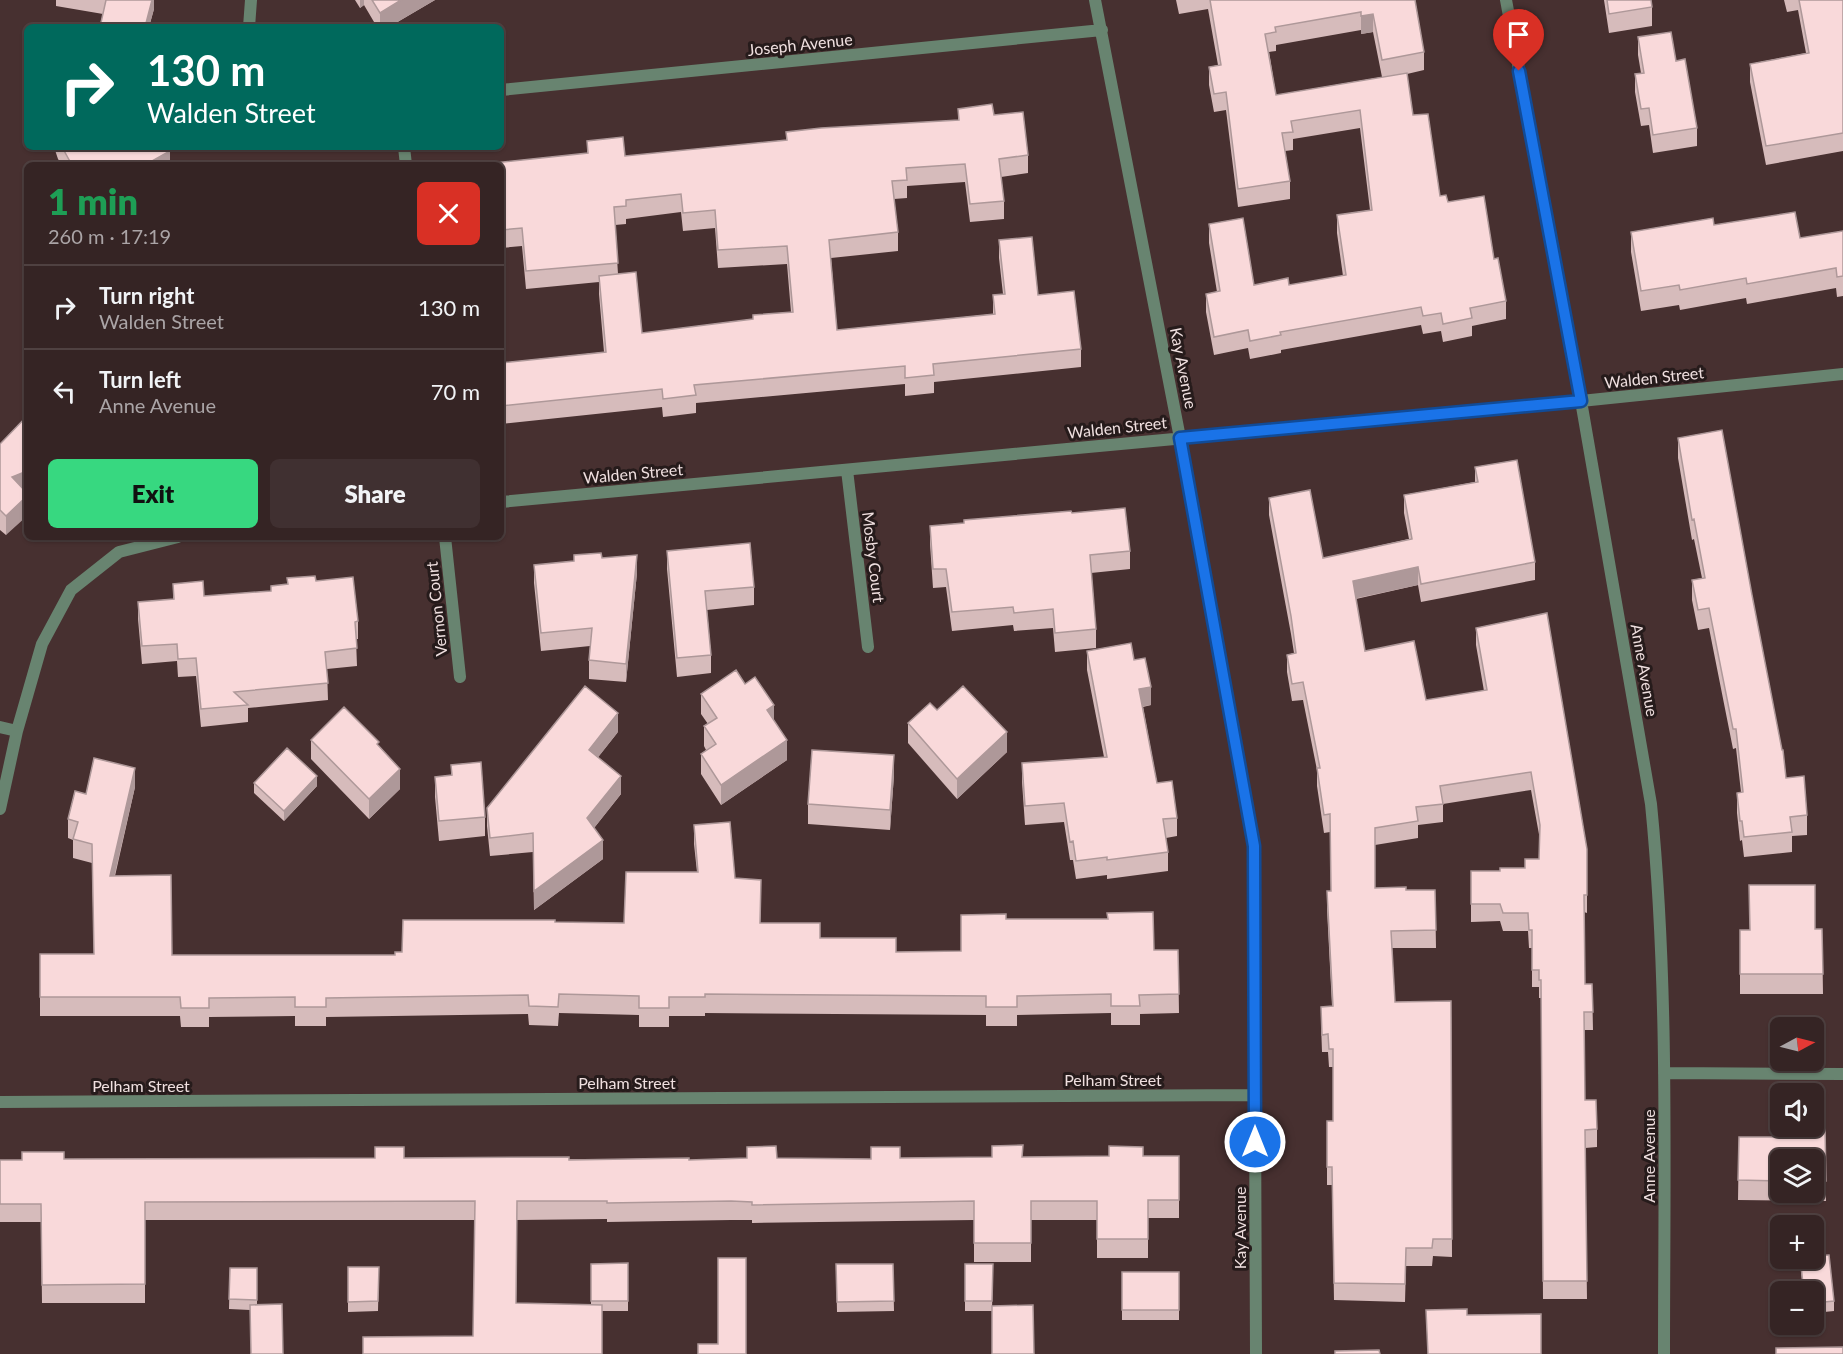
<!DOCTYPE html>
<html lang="en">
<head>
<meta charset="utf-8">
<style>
  body { margin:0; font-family:Lato,sans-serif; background:#403031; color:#f1f3f6; height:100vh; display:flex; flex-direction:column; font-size:22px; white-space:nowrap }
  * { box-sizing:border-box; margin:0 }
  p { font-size:20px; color:#aaa4a6 }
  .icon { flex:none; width:33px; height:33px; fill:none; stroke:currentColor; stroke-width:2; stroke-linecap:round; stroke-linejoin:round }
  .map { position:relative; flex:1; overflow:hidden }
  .details { position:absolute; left:24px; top:162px; width:480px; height:378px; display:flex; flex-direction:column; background:#352424; border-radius:9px; box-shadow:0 2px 4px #0004,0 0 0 2px #4f4141 }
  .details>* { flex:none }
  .top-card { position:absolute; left:24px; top:24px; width:480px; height:126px; border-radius:9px; box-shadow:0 2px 4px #0004,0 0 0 2px #4f4141; background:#00695c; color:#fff; overflow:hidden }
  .needle { width:39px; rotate:83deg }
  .buttons { position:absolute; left:1770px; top:1017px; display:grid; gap:12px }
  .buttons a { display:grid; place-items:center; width:54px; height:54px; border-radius:9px; background:#352424; box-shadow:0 2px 4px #0004,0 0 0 2px #4f4141; font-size:30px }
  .pin { position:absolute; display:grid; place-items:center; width:51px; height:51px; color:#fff; margin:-62px -26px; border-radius:50% 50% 50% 0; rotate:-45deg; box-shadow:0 0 6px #0007 }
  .pin .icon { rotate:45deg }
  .me { position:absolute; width:66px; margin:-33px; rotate:0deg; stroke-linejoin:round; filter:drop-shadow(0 0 4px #0008) }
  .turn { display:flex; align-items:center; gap:21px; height:126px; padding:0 24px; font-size:27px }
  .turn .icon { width:78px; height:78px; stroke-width:2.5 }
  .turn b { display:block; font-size:42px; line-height:51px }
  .round { display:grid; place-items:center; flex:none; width:63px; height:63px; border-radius:9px; background:#403031 }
  .summary { display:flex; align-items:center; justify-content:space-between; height:102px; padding:0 24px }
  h1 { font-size:36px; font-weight:800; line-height:45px; color:#1e9e55 }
  .primary-button { display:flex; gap:12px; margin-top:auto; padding:12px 24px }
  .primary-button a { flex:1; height:69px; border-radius:9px; background:#37d880; color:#111; font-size:24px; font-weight:800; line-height:69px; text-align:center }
  .primary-button a+a { background:#403031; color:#f1f3f6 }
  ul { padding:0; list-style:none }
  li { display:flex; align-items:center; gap:18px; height:84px; padding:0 24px; border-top:2px solid #4f4141 }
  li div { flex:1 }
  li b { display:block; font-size:22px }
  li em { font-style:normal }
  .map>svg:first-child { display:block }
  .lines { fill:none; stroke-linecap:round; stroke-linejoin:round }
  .street { stroke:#688470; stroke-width:12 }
  .wall { fill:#d6bbbb; fill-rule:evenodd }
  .shaded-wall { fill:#ae9899 }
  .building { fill:#f9d9da; stroke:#ae9899; stroke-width:1.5 }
  .route-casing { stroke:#114b97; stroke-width:15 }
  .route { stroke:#1a73e8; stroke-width:10 }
  .labels { text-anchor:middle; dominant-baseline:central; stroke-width:6; stroke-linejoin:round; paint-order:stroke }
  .street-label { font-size:16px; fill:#efdfdf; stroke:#261b1b }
</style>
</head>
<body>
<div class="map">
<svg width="1843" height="1354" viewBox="0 0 1843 1354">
  <rect width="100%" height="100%" fill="#473030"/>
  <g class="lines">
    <path class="street" d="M1095 0 1180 438 1254 846 1256 1354
      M1506 0 1581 401 1651 804C1669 985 1664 1172 1664 1354
      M249 27 251 0
      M501 90 1102 30
      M404 147 406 165
      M847 470 868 647
      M501 502 1581 401 1843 374
      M445 537 460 677
      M0 727 17 731
      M0 809 17 731 42 644 71 590 119 552 178 537
      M1664 1073 1843 1074
      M0 1102 1255 1095"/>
  </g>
  <path class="wall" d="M56 0H154V9L149 27H100L103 14 56 6Z
    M355 0H435L389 27H377L364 5 360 8Z
    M1176 0H1415L1424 52V70L1407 74 1413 115 1440 196 1448 202 1494 259 1506 301V319L1472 326V336L1443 342 1441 331 1423 334 1421 325 1281 350V353L1250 359 1248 348 1214 355 1206 312V294L1217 292 1209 243V224L1254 285H1289L1343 276 1337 233V215L1370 210 1360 128 1293 139V150L1285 151 1290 181V199L1238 207 1226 110 1214 112 1209 85V67L1218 65 1208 9 1179 14ZM1361 30V34L1373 32 1382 77 1276 95 1269 52 1276 51V45Z
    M1604 0H1651L1652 7V26L1609 33Z
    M1784 0H1843V151L1766 165 1750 82V64L1806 53 1798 10 1787 12Z
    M1638 37 1676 61 1697 128V146L1653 153 1649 125 1641 126 1635 92V74L1641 73 1638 55Z
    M958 109 994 115 1028 155V173L1001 177 1004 201V219L970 222 965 182 907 186V198L894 199 898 232V251L831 258 837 330 993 314V295L1003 294 999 258V240L1038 295 1081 349V367L934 382V393L905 396V384L696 403V413L663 417 662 407 501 424V363L604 352 599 294V282L526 289 522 246 501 248V165L587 153V141L625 156 786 140V132L958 121ZM681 212 683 231 715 228 718 268 787 264 791 312 753 319 642 333 618 274 615 225 626 224V219Z
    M54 147H169L170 165H62L58 159Z
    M1714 225 1800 238 1843 231V296L1837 297 1836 288 1747 304 1746 298 1680 310 1679 305 1641 311 1631 252V232Z
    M1678 438 1752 595 1786 778 1807 815V835L1792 836V852L1744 857 1742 840 1740 841 1737 813V793L1741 792 1736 748 1733 749 1709 628 1698 630 1692 600V580L1702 578 1694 539 1692 540 1678 458Z
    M0 444 26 491 6 535 0 530Z
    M1475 467 1535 562V580L1421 602 1418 585 1356 599 1365 651 1426 700 1484 691 1476 645V628L1587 849V913L1584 912 1585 984H1592L1593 1030H1584L1585 1100 1597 1129V1147L1585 1148 1587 1299H1543L1541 998H1539V987H1532V948H1529L1528 931H1503L1500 921 1471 922V871H1500L1525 868 1539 859 1540 840 1531 790 1443 804V822L1418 825V838L1375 845V888L1406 890H1435L1436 948H1392L1395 1002 1451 1001 1452 1257 1433 1256 1432 1266H1406L1405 1302 1334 1300 1332 1185H1327V1121H1333V1067H1329L1328 1052H1322L1321 1024V1007L1332 1006 1327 909V891H1331L1330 832 1324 833 1317 786V770L1303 700 1292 701 1287 672V655L1294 653 1291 634 1269 515V498L1323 558 1409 539 1404 513V495L1475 482Z
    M1072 513 1130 551V569L1091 573 1096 629V648L1055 652 1053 628 1014 631 1013 625 952 631 946 587 933 588 930 544V526Z
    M667 551 754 587V605L707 610 711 655V673L677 677 667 569Z
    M574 555 602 558 637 573 626 682 589 679V660L590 646 541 651 534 583V565L574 561Z
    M287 578 316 581 358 621V639H356L357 666 327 669 328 700 248 708V722L201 727 196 676 178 677 177 661 142 664 138 619V602L173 599V584L204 596 271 591 287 584Z
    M1087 651 1151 705 1143 707 1157 783 1177 818V836L1166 838 1168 852V871L1107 879V875L1076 879 1073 860H1070L1064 822 1025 825 1022 782V763L1104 757 1087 670Z
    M745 684 774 721 787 760 721 805 701 774V754L706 750 704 746V726L708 724 701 714V694Z
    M937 710 1007 752 957 799 908 743V723Z
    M618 732 598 757 621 794 594 828 603 859 534 910 533 852 490 856 487 826V808Z
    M311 740 379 747 400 789 369 819 311 759Z
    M451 765 485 817V836L439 841 435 797V777L451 775Z
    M894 775 890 830 808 824V804Z
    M254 783 317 786 284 821 254 793Z
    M135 787 115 876 172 955H395L402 952 555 922 624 923 697 872 694 844V825L735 878 761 899 760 923 820 938 896 952 961 951 1006 919 1154 950H1178L1179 1013 1140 1014V1025H1111V1013L1017 1015V1026H986V1015L705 1013V1016H669V1027H639V1015L559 1013 558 1026 529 1025 528 1014 326 1017V1026H295V1016L209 1017V1027H181L180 1016H40V954H94L92 863 73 858V840L68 838V819L86 794Z
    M1822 929 1823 994H1740V930Z
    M1776 1127H1825L1826 1201 1738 1200 1739 1137H1776ZM1780 1160H1814V1192H1780Z
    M1179 1156V1218H1148V1258H1097V1220H1031V1262H974V1220L752 1223V1220H731L607 1222V1219L517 1220 516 1303 591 1305V1264L628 1263V1311H602L473 1336 475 1220H145V1303H42L41 1222H0V1160L404 1158 689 1160 777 1158 871 1159Z
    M1800 1258 1834 1301V1311L1814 1313V1292H1803Z
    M836 1264H893L894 1311 837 1312Z
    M965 1264H993L992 1311H965Z
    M348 1267H379L378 1311 348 1312Z
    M230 1268H257V1305L250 1310 229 1309Z
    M1122 1272H1179V1320H1122Z"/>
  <path class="shaded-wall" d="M152 0H154V9L149 27H145Z
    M360 0H364V5L360 8Z
    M401 0H435L389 27H380V13Z
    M1373 14V32L1361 34V16Z
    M170 151V165H145Z
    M27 471V491L12 497V477Z
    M27 496V516L6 535V516Z
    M637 555V573L626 682V664Z
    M1418 567V585L1353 599V581Z
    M1151 687V705L1139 707V689Z
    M774 705V725L767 710Z
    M618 713V732L589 769V750Z
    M1007 732V752L957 799V779Z
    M787 740V760L721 805V785Z
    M894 755V775L890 830V810Z
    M135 768V787L110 895V876Z
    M400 769V789L369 819V799Z
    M317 776V786L284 821V811Z
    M621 776V794L587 837V818Z
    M603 840V859L534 910V891Z"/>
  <path class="building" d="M106 0H152L145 27H100Z
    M372 0H401L380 13Z
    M1210 0H1415L1424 52 1382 60 1373 14 1361 16V12L1275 27 1276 32 1265 34 1276 95 1407 73 1413 115 1428 114 1440 196 1446 195 1448 202 1484 196 1494 259 1498 258 1506 301 1470 308 1472 318 1443 324 1441 313 1423 316 1421 307 1280 332 1281 335 1250 341 1248 330 1214 337 1206 294 1220 291 1209 224 1243 218 1254 285 1288 278 1289 285 1346 275 1337 215 1372 210 1360 110 1291 121 1293 132 1282 133 1290 181 1238 189 1226 92 1214 94 1209 67 1221 65Z
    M1607 0H1651L1652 7 1609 14Z
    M1799 0H1843V133L1766 146 1750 64 1809 53Z
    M1671 32 1676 61 1685 59 1697 128 1653 135 1649 108 1641 109 1635 74 1644 73 1638 37Z
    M992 104 994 115 1023 112 1028 155 999 159 1004 201 970 204 965 164 906 168 907 180 892 181 898 232 829 240 837 330 995 314 993 295 1005 294 999 240 1032 237 1038 295 1074 291 1081 349 933 364 934 375 905 378V366L694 385 696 395 663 399 662 389 501 406V363L606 352 599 276 636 272 642 333 753 319V315L793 312 787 246 718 250 715 210 683 213 681 194 626 200V206L614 207 618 263 526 271 522 228 501 230V165H476L588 153 587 141 623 137 625 156 787 140 786 132 821 128 959 120 958 109Z
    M62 147H169L170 151 145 165H93L92 164 90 165H72Z
    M187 161 195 165H185Z
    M1795 212 1800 238 1843 231V276L1837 277 1836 268 1747 284 1746 278 1680 290 1679 285 1641 291 1631 232 1713 218 1714 225Z
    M27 416V471L12 477 27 493V496L6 516 0 510V444Z
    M1722 430 1752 595 1782 750H1783L1786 778 1804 776 1807 815 1790 817 1792 832 1744 837 1742 821H1740L1737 793 1743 792 1736 729H1733L1709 608 1698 610 1692 580 1705 578 1694 519 1692 520 1678 438Z
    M1517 460 1535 562 1421 584 1418 567 1353 581 1365 651 1414 641 1426 700 1487 690 1476 628 1547 613 1587 849V895H1584L1585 984H1592L1593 1012H1584L1585 1100H1596L1597 1129 1585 1130 1587 1281H1543L1541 980H1539V970H1532V930H1529L1528 913H1503L1500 904H1471V871H1500V868H1525V859H1539L1540 825 1531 772 1440 786 1443 804 1416 807 1418 821 1375 828V888L1406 887V890H1435L1436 930 1391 931 1395 1002 1451 1001 1452 1239H1433L1432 1248H1406L1405 1284 1334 1283 1332 1167H1327V1121H1333V1049H1329L1328 1034 1322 1035 1321 1007 1333 1006 1327 891H1331L1330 814 1324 815 1317 768H1320L1303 682 1292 684 1287 655 1296 653 1291 616 1269 498 1310 490 1323 558 1412 539 1404 495 1478 482 1475 467Z
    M1125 508 1130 551 1090 555 1096 629 1055 633 1053 609 1014 613 1013 607 952 612 946 569H933L930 526 964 523V520L1071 511 1072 513Z
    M750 543 754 587 705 591 711 655 677 658 667 551Z
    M601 553 602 558 637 555 626 664 589 660 592 628 541 633 534 565 574 561V555Z
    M315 576 316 581 353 577 358 621 355 622 357 648 325 652 328 683 234 692 248 705 201 709 196 658 178 659 177 644 142 646 138 602 174 599 173 584 203 581 204 596 271 591V586L288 584 287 578Z
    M1131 643 1134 660 1145 658 1151 687 1139 689 1157 783 1172 781 1177 818 1163 819 1168 852 1107 860V857L1076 861 1073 841 1070 842 1064 803 1025 806 1022 763 1107 757 1087 651Z
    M736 670 745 684 755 677 774 705 767 710 787 740 721 785 701 754 716 744 704 726 717 718 701 694Z
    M585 686 618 713 589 750 621 776 587 818 603 840 534 891 533 833 490 838 487 808Z
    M963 686 1007 732 957 779 908 723 930 703 937 710Z
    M344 707 379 742 377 744 400 769 369 799 311 740Z
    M287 748 317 776 284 811 254 783Z
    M812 750 894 755 890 810 808 804Z
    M94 758 135 768 110 876 171 875 172 955H395V952H402L403 920H555V922L624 923 626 872H698L694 825 730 822 735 878 761 880 760 923H820V938H896V952L961 951V915L1006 914V919H1108L1107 913 1153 912 1154 950H1178L1179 994 1139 995 1140 1006H1111V994L1017 996V1007H986V996L705 994V997H669V1008H639V996L559 994 558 1007 529 1006 528 995 326 998V1007H295V997L209 998V1008H181L180 997H40V954H94L92 844 73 839 78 822 68 819 75 791 86 794Z
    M481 762 485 817 439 821 435 777 452 775 451 765Z
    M1749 885H1815V929H1822L1823 974H1740V930H1750Z
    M1776 1127H1825L1826 1181H1814V1160H1780V1181L1738 1180 1739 1137H1776Z
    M1023 1145 1022 1157 1109 1156V1146L1143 1147V1156H1179V1200H1148V1239H1097V1201H1031V1243H974V1201L752 1205V1202L731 1201 607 1203V1201H517L516 1303 602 1305V1354H363V1337L473 1336 475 1201 145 1202V1284L42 1285 41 1204H0V1160H22V1152H64V1159L375 1158V1147H404V1158L569 1157V1160L689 1158V1160L747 1158V1147L776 1146 777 1158 871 1159V1147H900V1158L992 1157V1146Z
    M1829 1255 1834 1301 1814 1303V1292H1804L1800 1258H1814V1256Z
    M718 1258H746V1354H698V1344H718Z
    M628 1263V1301H591V1264Z
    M836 1264H893L894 1301 837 1302Z
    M965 1264H993L992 1301H965Z
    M348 1267H379L378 1301 348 1302Z
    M230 1268H257V1300L229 1299Z
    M1122 1272H1179V1310H1122Z
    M282 1304 283 1354H251L250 1305Z
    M1033 1305 1034 1354H992V1306Z
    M1467 1309V1315L1541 1314V1354H1428L1426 1310Z
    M1843 1347V1354H1776V1348Z
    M1379 1350 1380 1354H1335V1351Z"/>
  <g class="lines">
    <defs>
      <path id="route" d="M1255 1142 1254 846 1180 438 1581 401 1519 71"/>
    </defs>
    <use href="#route" class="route-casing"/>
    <use href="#route" class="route"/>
  </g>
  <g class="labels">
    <g class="street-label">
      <text transform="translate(800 44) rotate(-6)">Joseph Avenue</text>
      <text transform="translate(1184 368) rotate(79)">Kay Avenue</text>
      <text transform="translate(1654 377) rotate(-6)">Walden Street</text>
      <text transform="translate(1117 427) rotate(-6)">Walden Street</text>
      <text transform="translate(633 473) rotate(-5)">Walden Street</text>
      <text transform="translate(874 557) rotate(83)">Mosby Court</text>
      <text transform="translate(436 609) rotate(-96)">Vernon Court</text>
      <text transform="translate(1645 670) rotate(80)">Anne Avenue</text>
      <text x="1113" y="1079">Pelham Street</text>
      <text x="627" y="1082">Pelham Street</text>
      <text x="141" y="1085">Pelham Street</text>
      <text transform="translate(1648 1156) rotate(-90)">Anne Avenue</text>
      <text transform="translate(1239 1228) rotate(-90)">Kay Avenue</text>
    </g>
  </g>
</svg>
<div class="buttons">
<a><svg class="needle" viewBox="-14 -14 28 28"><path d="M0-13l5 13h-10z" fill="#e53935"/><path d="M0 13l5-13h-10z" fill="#aaa4a6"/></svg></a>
<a><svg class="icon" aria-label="sound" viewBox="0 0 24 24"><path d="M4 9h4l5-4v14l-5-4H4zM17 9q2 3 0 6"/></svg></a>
<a><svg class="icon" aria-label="layers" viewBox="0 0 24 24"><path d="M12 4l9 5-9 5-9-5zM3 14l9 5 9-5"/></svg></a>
<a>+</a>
<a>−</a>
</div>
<div class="pin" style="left:1519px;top:71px;background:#d93025"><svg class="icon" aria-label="arrive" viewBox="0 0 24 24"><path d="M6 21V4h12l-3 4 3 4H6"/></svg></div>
<svg class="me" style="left:1255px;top:1142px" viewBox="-20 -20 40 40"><circle r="17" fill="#1a73e8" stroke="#fff" stroke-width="3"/><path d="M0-11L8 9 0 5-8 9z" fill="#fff"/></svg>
<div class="top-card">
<div class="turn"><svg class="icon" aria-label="right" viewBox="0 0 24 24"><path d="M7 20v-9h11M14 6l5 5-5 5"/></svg><div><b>130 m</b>Walden Street</div></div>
</div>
<section class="details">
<div class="summary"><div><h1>1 min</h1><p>260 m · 17:19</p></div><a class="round" style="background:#d93025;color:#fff"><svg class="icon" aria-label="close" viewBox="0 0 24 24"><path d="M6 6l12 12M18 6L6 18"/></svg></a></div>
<ul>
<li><svg class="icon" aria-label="right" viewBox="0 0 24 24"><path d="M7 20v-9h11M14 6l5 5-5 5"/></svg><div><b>Turn right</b><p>Walden Street</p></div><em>130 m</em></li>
<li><svg class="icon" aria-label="left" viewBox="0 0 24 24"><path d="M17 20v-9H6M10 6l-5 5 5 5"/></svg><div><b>Turn left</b><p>Anne Avenue</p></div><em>70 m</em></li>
</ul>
<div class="primary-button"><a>Exit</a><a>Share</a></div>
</section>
</div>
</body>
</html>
